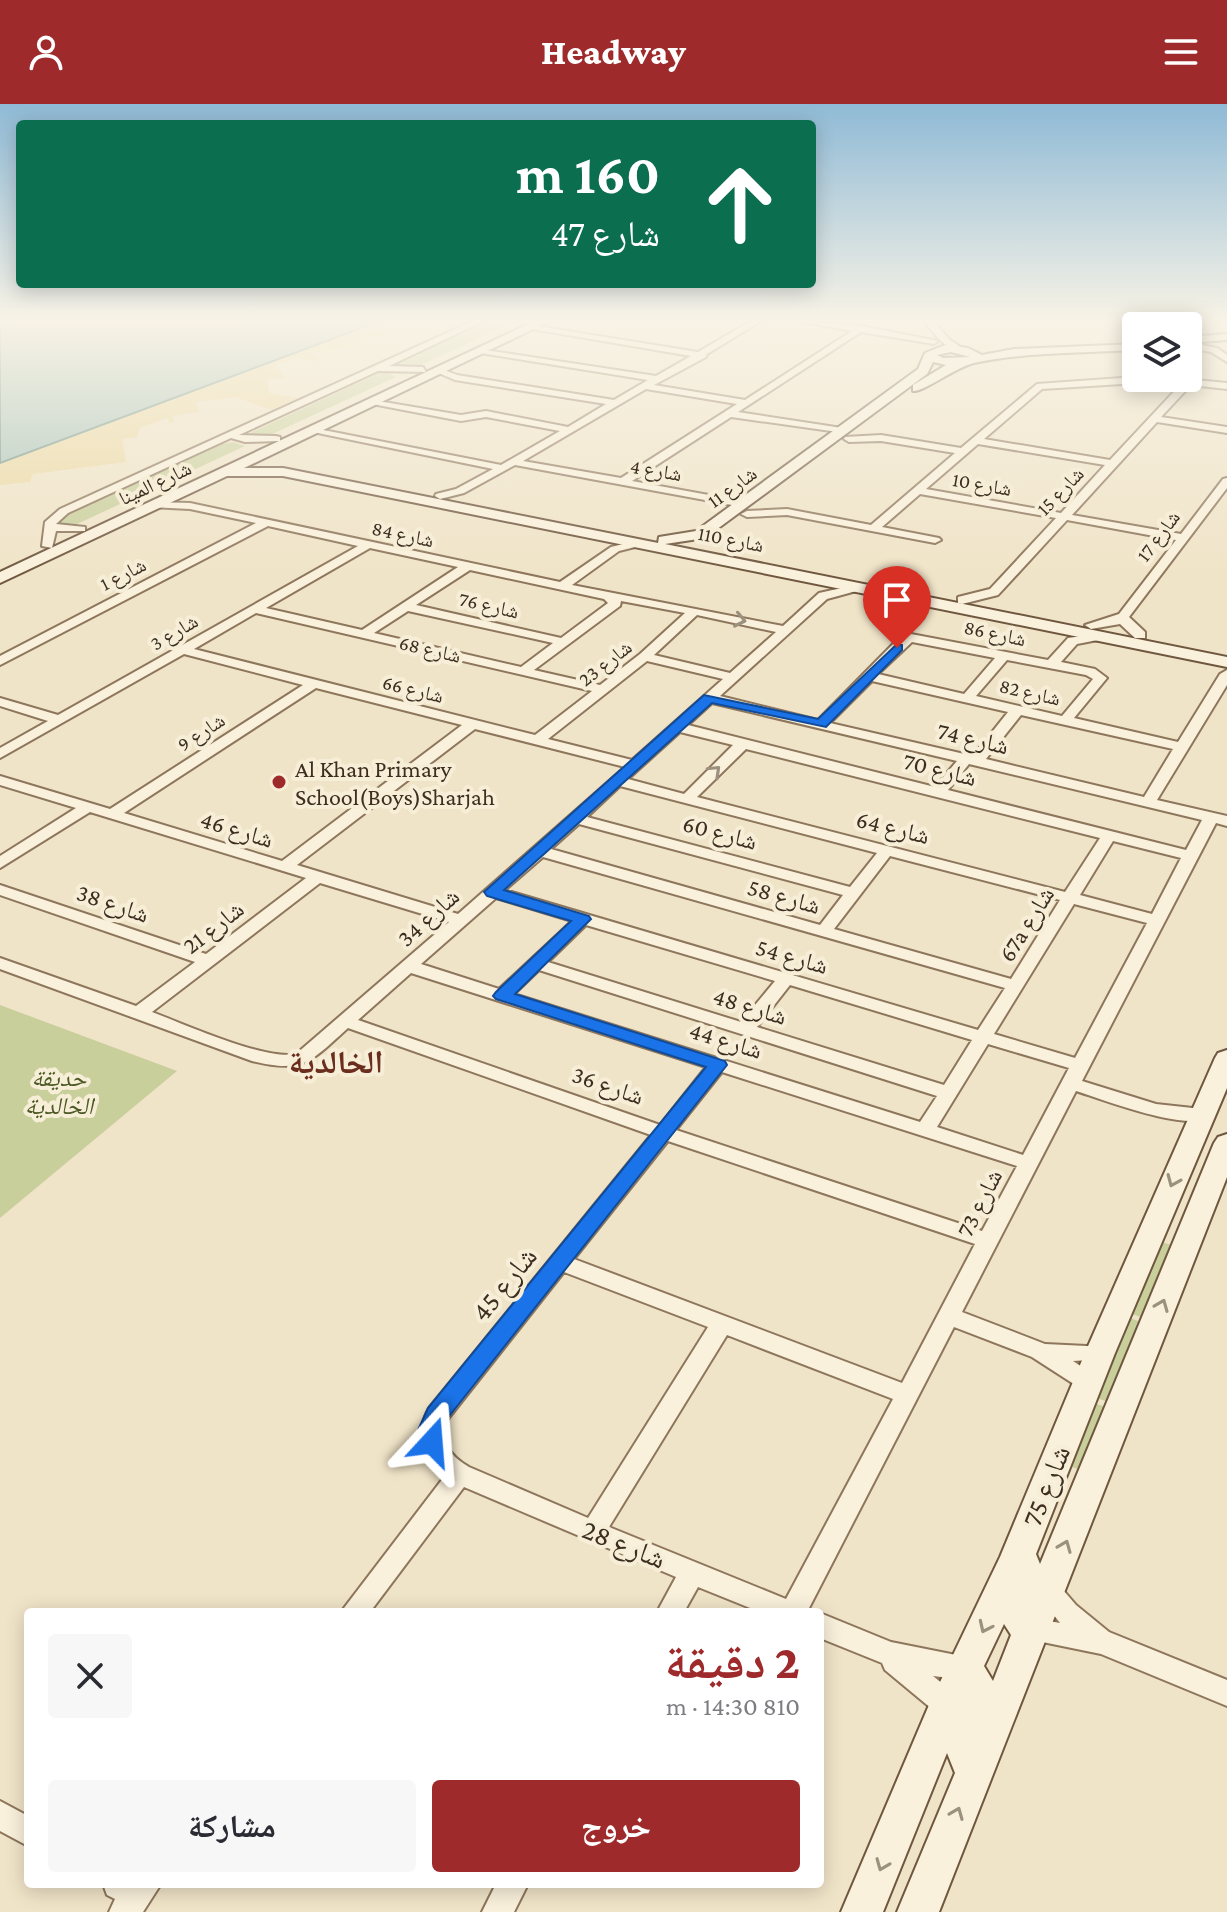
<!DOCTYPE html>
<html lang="ar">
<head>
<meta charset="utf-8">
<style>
  body { margin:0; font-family:"Crimson Pro","Noto Naskh Arabic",serif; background:#f7f7f7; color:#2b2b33; direction:rtl; height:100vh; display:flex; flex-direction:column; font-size:30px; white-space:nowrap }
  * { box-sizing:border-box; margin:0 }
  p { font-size:26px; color:#7c7c81 }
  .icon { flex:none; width:44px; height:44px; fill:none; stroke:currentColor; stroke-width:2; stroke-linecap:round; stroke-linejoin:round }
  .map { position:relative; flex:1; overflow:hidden; direction:ltr }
  .sheet { position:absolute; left:24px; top:1504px; width:800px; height:280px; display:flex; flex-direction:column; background:#fff; border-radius:8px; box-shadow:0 4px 20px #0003; direction:rtl }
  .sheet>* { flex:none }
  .top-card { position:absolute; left:16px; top:16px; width:800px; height:168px; border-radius:8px; box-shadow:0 4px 20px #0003; direction:rtl; background:#0b6e4f; color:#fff; overflow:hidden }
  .fabs { position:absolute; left:1122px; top:208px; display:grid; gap:16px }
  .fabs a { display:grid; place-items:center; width:80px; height:80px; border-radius:8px; background:#fff; box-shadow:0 4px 20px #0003; font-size:40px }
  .pin { position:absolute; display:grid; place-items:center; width:68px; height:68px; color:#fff; margin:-82px -34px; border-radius:50% 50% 50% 0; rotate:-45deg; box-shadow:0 0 8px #0007 }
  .pin .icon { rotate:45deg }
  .me { position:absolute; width:88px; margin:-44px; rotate:19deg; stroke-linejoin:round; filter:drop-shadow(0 0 6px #0008) }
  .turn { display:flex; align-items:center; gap:28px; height:168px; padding:0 24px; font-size:36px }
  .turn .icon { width:104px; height:104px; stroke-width:2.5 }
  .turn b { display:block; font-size:56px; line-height:68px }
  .round { display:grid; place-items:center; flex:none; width:84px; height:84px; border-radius:8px; background:#f7f7f7 }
  .overview { display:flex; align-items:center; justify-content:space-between; height:136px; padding:0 24px }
  h1 { font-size:48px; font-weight:800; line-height:60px; color:#9e2a2b }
  .button { display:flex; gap:16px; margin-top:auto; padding:16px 24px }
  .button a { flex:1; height:92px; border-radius:8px; background:#9e2a2b; color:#fff; font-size:32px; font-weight:800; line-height:92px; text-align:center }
  .button a+a { background:#f7f7f7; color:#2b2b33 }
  header { display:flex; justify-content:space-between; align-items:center; height:104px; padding:0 24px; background:#9e2a2b; color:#fff; font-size:36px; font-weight:800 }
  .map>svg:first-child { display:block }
  .green { fill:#c9cf9b }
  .sand { fill:#ecd9a5 }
  .water { fill:#a9c4bc; stroke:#6f938a; stroke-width:2 }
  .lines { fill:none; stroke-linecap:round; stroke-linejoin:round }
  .street-casing { stroke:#8d765c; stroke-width:4 }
  .secondary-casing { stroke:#6f573f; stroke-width:4 }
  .street { fill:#faf1dc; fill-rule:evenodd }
  .secondary { fill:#faf1dc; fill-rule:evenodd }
  .oneway { stroke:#9c907e }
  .route { fill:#1a73e8; stroke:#114b97; stroke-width:2 }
  .poi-dot { fill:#9e2a2b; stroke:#f7eed8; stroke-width:3 }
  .labels { text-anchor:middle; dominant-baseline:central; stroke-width:8; stroke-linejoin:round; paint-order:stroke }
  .far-street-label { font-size:20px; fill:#3d2e20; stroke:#f7eed8 }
  .street-label { font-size:24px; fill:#3d2e20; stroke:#f7eed8 }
  .poi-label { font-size:24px; fill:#3d2e20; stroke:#f7eed8; text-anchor:start }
  .park-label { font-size:24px; font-style:italic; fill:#4d5a26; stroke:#f7eed8 }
  .near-street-label { font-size:28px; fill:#3d2e20; stroke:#f7eed8 }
  .district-label { font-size:32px; font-weight:bold; fill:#6b2e1e; stroke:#f7eed8 }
</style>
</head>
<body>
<header><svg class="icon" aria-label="menu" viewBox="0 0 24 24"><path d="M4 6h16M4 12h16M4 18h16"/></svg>Headway<svg class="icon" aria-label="person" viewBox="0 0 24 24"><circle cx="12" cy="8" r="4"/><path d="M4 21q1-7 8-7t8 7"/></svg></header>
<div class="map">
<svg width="1227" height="1808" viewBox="0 0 1227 1808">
  <rect width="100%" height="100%" fill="#f0e4c8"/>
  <path class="green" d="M491 217H516L415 264 394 262 415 252H422L417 250Z
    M389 269 396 273 268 332 246 331 377 270Z
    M233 338 245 342 75 421 58 419 68 410 217 341Z
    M0 901 177 967 0 1114Z
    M1161 1138 1172 1141 1143 1214 1132 1210Z
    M1130 1214 1141 1218 1108 1298 1097 1294Z
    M1094 1299 1106 1303 1081 1366 1069 1362Z"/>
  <path class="sand" d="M380 217H394L375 220 385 233 352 236 354 241 314 249 319 258 298 254 275 261 286 274 267 275 269 289 298 294 271 306 236 293 196 298 199 308 172 312 174 318 170 319 167 314 140 324 137 333 122 335 126 358 33 370 30 378 0 381V359Z"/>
  <path class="water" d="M0 217H380L0 359Z"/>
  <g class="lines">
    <defs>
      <path id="street" d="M473 217H484L389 262 423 263 426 268 378 267 239 331 276 332 280 333V337L245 338 231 334 68 409 56 420 85 423V427H56L52 444 42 442 45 418 60 405Z
        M751 217H761L707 250 706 253 654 281 745 296 852 227 799 217 861 222 938 237 934 240 861 228 738 308 842 324 847 327 845 329 731 313 632 377 747 398 748 400 743 403 515 361 464 389 440 395 435 392 436 390 456 385 493 365 308 327 313 324 501 361 560 327 486 313 461 317 367 299 372 296 461 311 486 307 568 323 606 300 455 276 434 267 439 264 457 271 614 296 648 276 474 248 478 245 656 272 691 252 526 224 530 221 698 248ZM646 285 737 300 621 374 523 357Z
        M924 217H933L950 236 962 244V248C946 247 934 229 924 217Z
        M1188 238 1217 244 1227 251V258L1211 248 1188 244Z
        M1193 270 1198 273 1196 276 1227 279V285L1191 281 1161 313 1227 323V329L1157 318 1072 411 1181 430 1223 375 1227 374V384L1129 513 1145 528V534H1135L1120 520 1091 525 1085 521 1119 510 1176 436 1067 416 998 491 962 500 958 499V493L990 485 1056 414 920 390 882 423 939 434 941 436 935 439 787 411 747 413 741 410 747 407 787 405 871 421 955 349 881 337 849 338 844 335 845 333 881 331 961 344 1037 280 1136 273 1175 274 1170 277 1042 285 984 335 1110 356 1182 279 1180 275ZM978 340 1105 361 1061 409 926 385Z
        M154 398 190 399 560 478 611 443 639 436 643 437V441L619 447 572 481 783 522 819 489 860 480V486L827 495 720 592 818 616 899 534 911 530 1048 556 1068 534 1103 529V535L1077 540 1061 558 1095 565 1107 574 1074 614 1178 638 1220 570 1227 566V581L1157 696 1227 712V722L1216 719 1082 977 1156 1000 1202 1005 1212 1011C1194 1031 1101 995 1076 987L962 1208 1045 1240 1108 1243 1111 1249 1108 1255 1073 1257 1096 1272 1100 1278 1096 1284 1088 1287 1080 1284 1032 1253 954 1223 807 1508H760L698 1483 684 1508H657L676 1473 464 1383 370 1508H341L444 1373C421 1355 415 1330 429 1304L651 1031 348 924C311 957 304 970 252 957L0 865V854L136 902 195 858 0 791V781L206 850 306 774 90 708 0 764V752L76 704 0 681V672L110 705 303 581 184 550 0 654V644L48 617 0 602V594L58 611 358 442 268 422 0 561V552L256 419 190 405 150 403 149 401ZM370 444 458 463 362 526 266 504ZM470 466 604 495 608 499 561 534 416 501ZM621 497 685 509 640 550 600 581 534 566 620 502ZM408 507 553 539 521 563 374 529ZM256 509 592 587 535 631 194 545ZM697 511 776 528 730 569 654 551ZM912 538 995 554 964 590 878 570ZM1007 556 1086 571 1093 575 1062 612 976 592ZM647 557 723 575 632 656 548 635ZM872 577 1008 608 973 652 830 619ZM316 584 462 621 282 757 124 709ZM712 599 957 657 935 683 688 621ZM1021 611 1173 645 1144 693 986 655ZM475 625 625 663 458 810 297 761ZM680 628 733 641 684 690 628 675ZM746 645 1100 734 1065 788 697 693ZM969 660 1202 716 1186 746 948 686ZM620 682 877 749 850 783 587 713ZM579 720 843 791 820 821 551 745ZM1113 737 1181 754 1152 810 1080 791ZM890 752 1060 796 1011 875 834 825ZM543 753 1005 884 978 926 505 786ZM320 779 449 818 296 950C266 957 184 920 152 908ZM496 794 572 817 499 885 421 860ZM1074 800 1147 819 1075 954 994 930ZM586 821 775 877 741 918 548 858ZM539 866 937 992 920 1018 514 890ZM411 869 706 963 660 1021 358 916ZM790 881 972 936 944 981 757 923ZM988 940 1069 964 1023 1051 937 1023ZM722 968 1017 1062 982 1127 676 1026ZM668 1037 975 1140 902 1279 574 1155ZM564 1168 708 1223 588 1414 469 1363C448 1351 441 1338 448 1315ZM727 1231 893 1295 786 1495 609 1423Z
        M1048 1476 1057 1479 1076 1501 1109 1528 1227 1576V1602L1101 1550 1023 1534 1019 1526 1023 1518 1032 1514 1060 1519 1035 1487 1039 1479Z
        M820 1509 891 1538 976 1555 980 1564 976 1573 966 1576 933 1572 958 1592 962 1601 958 1610 948 1614 938 1610 885 1566 882 1559 820 1534Z
        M0 1697 28 1712V1742L0 1727Z
        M103 1780H161L143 1808H109L115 1795 107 1791Z
        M496 1780H528L514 1808H482Z"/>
      <path id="secondary" d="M535 217H550L244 364H283L658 439 659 433 696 427 918 265 925 249 945 241 968 244 982 251 1014 245 1136 240V246C1082 249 1026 248 974 259 956 263 924 288 913 287V281L946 261 933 258 927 270 705 434 665 440 1227 553V563L283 372H227L0 479V468ZM951 248 970 253 943 254 937 251Z
        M1227 230V236L1188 239V233Z
        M1227 946V984L1115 1249 1036 1450 1040 1460 1214 1039 1218 1033 1227 1030V1073L939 1808H897L955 1669 947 1649 883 1808H841L929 1601 1000 1453 1085 1249 1215 954 1218 949ZM1004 1520 1011 1531 993 1577 984 1562Z"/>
    </defs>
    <use href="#street" class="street-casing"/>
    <use href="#secondary" class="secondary-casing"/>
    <use href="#street" class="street"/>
    <use href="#secondary" class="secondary"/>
  </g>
  <defs><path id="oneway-chevron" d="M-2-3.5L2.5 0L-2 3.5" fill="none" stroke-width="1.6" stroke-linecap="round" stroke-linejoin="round" transform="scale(2)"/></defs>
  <g class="oneway">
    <use href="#oneway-chevron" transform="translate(740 516) rotate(12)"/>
    <use href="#oneway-chevron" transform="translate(715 667) rotate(-44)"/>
    <use href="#oneway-chevron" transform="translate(1173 1077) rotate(113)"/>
    <use href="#oneway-chevron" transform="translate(1162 1201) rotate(-68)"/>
    <use href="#oneway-chevron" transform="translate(1065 1442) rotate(-68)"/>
    <use href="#oneway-chevron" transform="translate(985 1523) rotate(115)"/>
    <use href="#oneway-chevron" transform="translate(957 1709) rotate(-68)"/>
    <use href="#oneway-chevron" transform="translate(882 1761) rotate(112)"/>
  </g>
  <linearGradient id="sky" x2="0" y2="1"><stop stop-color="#8fbad6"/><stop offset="0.46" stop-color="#f8f3e6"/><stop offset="1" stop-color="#f8f3e6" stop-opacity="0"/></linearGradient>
  <rect width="1227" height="470" fill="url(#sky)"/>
  <path class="route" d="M897 540 902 541V546L826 623 712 599 504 786 589 812 591 815 515 890 725 957 727 961 447 1315 440 1345 432 1347 423 1345 418 1326 428 1304 706 963 496 895 493 892 496 888 571 817 487 792 484 788 704 591 818 615Z"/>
  <circle class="poi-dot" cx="279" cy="678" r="8"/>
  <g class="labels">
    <g class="far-street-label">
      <text transform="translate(656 366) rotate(10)">شارع 4</text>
      <text transform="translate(155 379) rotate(-25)">شارع المينا</text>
      <text transform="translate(982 380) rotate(10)">شارع 10</text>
      <text transform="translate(732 383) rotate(-36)">شارع 11</text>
      <text transform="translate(1060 387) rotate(-46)">شارع 15</text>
      <text transform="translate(403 430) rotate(12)">شارع 84</text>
      <text transform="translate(1158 432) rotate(-53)">شارع 17</text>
      <text transform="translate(731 435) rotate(11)">شارع 110</text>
      <text transform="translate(123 470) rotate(-27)">شارع 1</text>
      <text transform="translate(489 501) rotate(13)">شارع 76</text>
      <text transform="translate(174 528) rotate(-30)">شارع 3</text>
      <text transform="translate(995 529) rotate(12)">شارع 86</text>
      <text transform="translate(430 545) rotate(13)">شارع 68</text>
      <text transform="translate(605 559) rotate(-38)">شارع 23</text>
      <text transform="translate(413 585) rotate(14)">شارع 66</text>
      <text transform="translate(1030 588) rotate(13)">شارع 82</text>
      <text transform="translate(201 628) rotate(-33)">شارع 9</text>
    </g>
    <g class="street-label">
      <text transform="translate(973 634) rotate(13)">شارع 74</text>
      <text transform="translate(940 665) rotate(14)">شارع 70</text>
      <text transform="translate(893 723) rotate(14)">شارع 64</text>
      <text transform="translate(237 725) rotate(17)">شارع 46</text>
      <text transform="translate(720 728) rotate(15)">شارع 60</text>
      <text transform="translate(784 792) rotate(16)">شارع 58</text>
      <text transform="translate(113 799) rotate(19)">شارع 38</text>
      <text transform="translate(428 813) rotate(-42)">شارع 34</text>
      <text transform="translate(1026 820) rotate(-58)">67a شارع</text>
      <text transform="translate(213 823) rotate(-38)">شارع 21</text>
      <text transform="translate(792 852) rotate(16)">شارع 54</text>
      <text transform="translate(750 902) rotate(17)">شارع 48</text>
      <text transform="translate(726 936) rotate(17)">شارع 44</text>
      <text transform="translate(608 981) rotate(19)">شارع 36</text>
      <text transform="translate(979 1099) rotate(-63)">شارع 73</text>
    </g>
    <g class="poi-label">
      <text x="295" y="664">Al Khan Primary<tspan x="295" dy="28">School(Boys)Sharjah</tspan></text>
    </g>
    <g class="park-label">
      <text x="59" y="973">حديقة<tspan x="59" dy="28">الخالدية</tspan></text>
    </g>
    <g class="near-street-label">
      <text transform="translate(504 1180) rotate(-51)">شارع 45</text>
      <text transform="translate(1046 1382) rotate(-68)">شارع 75</text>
      <text transform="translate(624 1440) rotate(22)">شارع 28</text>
    </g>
    <g class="district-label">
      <text x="336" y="958">الخالدية</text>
    </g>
  </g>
</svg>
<div class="fabs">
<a><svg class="icon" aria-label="layers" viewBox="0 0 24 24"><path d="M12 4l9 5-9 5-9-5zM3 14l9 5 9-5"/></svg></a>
</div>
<div class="pin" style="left:897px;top:544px;background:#d93025"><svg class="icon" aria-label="arrive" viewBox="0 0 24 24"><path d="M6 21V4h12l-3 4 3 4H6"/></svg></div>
<svg class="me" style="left:432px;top:1338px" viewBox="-20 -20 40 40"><path d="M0-17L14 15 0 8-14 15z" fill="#1a73e8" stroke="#fff" stroke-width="4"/></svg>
<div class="top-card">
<div class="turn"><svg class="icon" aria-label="ahead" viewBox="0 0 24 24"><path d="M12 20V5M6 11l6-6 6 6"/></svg><div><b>160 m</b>شارع 47</div></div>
</div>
<section class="sheet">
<div class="overview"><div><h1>2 دقيقة</h1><p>810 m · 14:30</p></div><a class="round"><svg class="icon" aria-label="close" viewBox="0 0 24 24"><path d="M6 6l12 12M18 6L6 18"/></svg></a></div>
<div class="button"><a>خروج</a><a>مشاركة</a></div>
</section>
</div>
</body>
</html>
